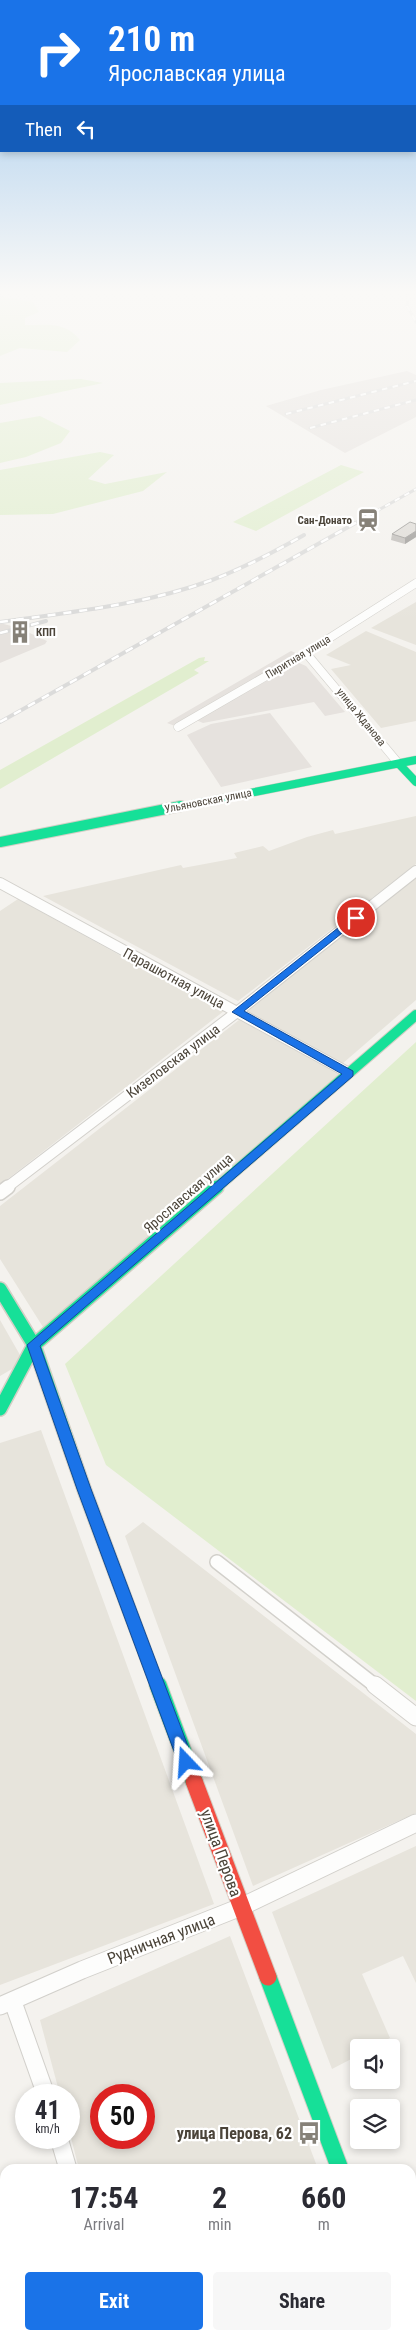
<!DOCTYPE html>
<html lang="en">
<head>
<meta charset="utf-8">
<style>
  body { margin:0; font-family:"Roboto Condensed",sans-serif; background:#f7f7f7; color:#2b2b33; height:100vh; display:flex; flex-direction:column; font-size:19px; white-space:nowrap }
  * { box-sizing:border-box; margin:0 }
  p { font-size:16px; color:#7c7c81 }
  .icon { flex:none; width:28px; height:28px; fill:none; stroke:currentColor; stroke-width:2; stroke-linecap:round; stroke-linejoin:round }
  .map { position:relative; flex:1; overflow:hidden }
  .drawer { position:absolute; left:0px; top:2164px; width:416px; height:176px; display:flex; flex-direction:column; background:#fff; border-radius:15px 15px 0 0; box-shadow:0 2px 8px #0003 }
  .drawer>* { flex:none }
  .guide { position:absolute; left:0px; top:0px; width:416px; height:152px; box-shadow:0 2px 8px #0003; background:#1a73e8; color:#fff; overflow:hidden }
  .fabs { position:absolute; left:350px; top:2039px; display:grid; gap:10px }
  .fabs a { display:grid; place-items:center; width:50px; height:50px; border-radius:5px; background:#fff; box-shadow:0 2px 8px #0003; font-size:25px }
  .speed { position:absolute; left:15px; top:2084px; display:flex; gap:10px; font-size:25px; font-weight:700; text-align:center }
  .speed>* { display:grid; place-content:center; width:65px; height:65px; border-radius:50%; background:#fff; box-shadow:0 2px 8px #0003; line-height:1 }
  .speed small { font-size:12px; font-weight:400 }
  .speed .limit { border:8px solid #d22; background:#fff; color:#111 }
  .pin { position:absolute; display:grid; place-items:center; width:42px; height:42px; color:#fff; margin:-21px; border:2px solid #fff; border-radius:50%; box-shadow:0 1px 5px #0007 }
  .me { position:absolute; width:55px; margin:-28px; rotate:340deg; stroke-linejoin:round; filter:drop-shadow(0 0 4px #0008) }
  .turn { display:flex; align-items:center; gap:18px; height:105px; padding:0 25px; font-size:22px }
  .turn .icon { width:65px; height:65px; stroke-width:2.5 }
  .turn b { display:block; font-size:35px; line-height:42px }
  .then { display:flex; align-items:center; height:48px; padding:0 25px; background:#0003; gap:10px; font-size:19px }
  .eta { display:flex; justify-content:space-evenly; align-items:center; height:85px; text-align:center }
  .eta b { font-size:30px; font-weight:700; line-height:35px }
  .action { display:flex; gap:10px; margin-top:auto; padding:10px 25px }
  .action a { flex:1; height:58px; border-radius:5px; background:#1a73e8; color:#fff; font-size:20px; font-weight:700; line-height:58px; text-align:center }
  .action a+a { background:#f7f7f7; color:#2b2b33 }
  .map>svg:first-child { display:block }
  .residential { fill:#e7e4dc; fill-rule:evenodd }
  .industrial { fill:#e6e2de }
  .green { fill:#e1eecf }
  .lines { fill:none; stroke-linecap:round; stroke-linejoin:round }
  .street-far3-casing { stroke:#d2d0cb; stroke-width:9 }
  .street-far2-casing { stroke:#d2d0cb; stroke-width:12 }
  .street-far1-casing { stroke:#d2d0cb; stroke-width:16 }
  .street-casing { stroke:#d2d0cb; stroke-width:19 }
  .fast-far3-casing { stroke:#d3cfc5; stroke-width:9 }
  .fast-far2-casing { stroke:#d3cfc5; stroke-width:12 }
  .fast-far1-casing { stroke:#d3cfc5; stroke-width:16 }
  .fast-casing { stroke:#d3cfc5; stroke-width:19 }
  .slow-casing { stroke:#d3cfc5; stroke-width:19 }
  .jam-casing { stroke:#d3cfc5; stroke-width:19 }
  .street-far3 { stroke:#fdfdfc; stroke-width:8 }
  .street-far2 { stroke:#fdfdfc; stroke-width:10 }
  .street-far1 { stroke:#fdfdfc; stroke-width:13 }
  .street { stroke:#fdfdfc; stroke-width:17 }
  .fast-far3 { stroke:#16e098; stroke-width:8 }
  .fast-far2 { stroke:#16e098; stroke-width:10 }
  .fast-far1 { stroke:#16e098; stroke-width:13 }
  .fast { stroke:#16e098; stroke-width:17 }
  .slow { stroke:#ffcf43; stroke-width:17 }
  .jam { stroke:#f24e42; stroke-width:17 }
  .rail-far1-casing { stroke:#dbdbda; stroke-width:3 }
  .rail-casing { stroke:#dbdbda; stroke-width:4 }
  .rail-far1 { stroke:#fff; stroke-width:2; stroke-dasharray:5.5; stroke-linecap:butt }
  .rail { stroke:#fff; stroke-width:2.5; stroke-dasharray:8; stroke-linecap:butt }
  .wall { fill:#bfbcb8 }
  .shaded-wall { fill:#9b9996 }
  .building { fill:#dedbd6; stroke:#9b9996 }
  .route { fill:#1a73e8; stroke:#114b97 }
  .labels { text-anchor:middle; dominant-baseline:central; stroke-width:4.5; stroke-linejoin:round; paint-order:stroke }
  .far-poi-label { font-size:11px; font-weight:bold; fill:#4b4439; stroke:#fff; text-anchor:end }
  .far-street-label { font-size:11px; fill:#4b4439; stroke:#fff }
  .street-label { font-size:14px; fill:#4b4439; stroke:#fff }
  .near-street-label { font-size:16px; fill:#4b4439; stroke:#fff }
  .near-poi-label { font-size:16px; font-weight:bold; fill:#4b4439; stroke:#fff; text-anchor:end }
</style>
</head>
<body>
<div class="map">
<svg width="416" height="2339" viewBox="0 0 416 2339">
  <rect width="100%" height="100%" fill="#f4f2ee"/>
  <path class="residential" d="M416 602V645L371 628Z
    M366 631 416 652V721L381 728 331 669 351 665 326 655Z
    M416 816V864L238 1001 43 896 181 865 183 868 237 858 234 853 263 846 269 851 307 837 333 830 335 834Z
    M416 877V1000L342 1064 244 1012Z
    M18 899 123 957 127 956 224 1011 0 1185V911Z
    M239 1020 341 1074 43 1327 0 1259V1206Z
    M0 1320 24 1362 0 1376Z
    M41 1430 214 1904 0 1985V1443Z
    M143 1522 416 1734V1813L253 1886 125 1536Z
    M416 1846V1983L403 1956 362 1974 390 2038 372 2047 359 2048V2055L332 2069 272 1912Z
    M230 1936 318 2169H79L69 2130V2095H60L40 2020ZM101 2095H144V2138H101Z
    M122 2335H381L383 2339H123Z"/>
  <path class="industrial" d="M407 371 416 375V417L345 453 266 406 321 390Z
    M0 623 19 628 47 641 45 644 0 663Z
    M291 651 298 654 175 726 167 723Z
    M299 663 306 666 345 712 325 716 314 702 203 723 196 720Z
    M270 713 312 767 221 787 187 735 211 724Z"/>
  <path class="green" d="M0 296 33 302 39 312 25 318V325C47 325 65 321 80 340L67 352 20 348 0 356Z
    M81 379 103 383 0 405V383Z
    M40 416 70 431 61 443 26 457 0 463V423Z
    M100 452 114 455 88 479 105 484 167 472 143 491 53 514 0 515V470Z
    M341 465 364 472 256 531 233 522Z
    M205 657 204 661H209L194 670 199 673 0 789V770L199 658Z
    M416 1042V1701L106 1465 65 1364Z"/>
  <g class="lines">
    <defs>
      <path id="street-far3" d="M306 653 399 764
        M178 727 306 653 416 583"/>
      <path id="street-far2" d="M0 883 349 1073
        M6 1188 237 1012 416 871"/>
      <path id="street-far1" d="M0 1193 8 1187
        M217 1562 377 1687"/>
      <path id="street" d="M375 1685 416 1717
        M13 2002 46 2095
        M0 2006 82 1970 241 1907 416 1823
        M59 2138 68 2169
        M113 2335 114 2339"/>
      <path id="fast-far3" d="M399 764 416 782
        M174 808 416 760"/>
      <path id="fast-far2" d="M0 842 181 806
        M216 1188 416 1015"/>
      <path id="fast-far1" d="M0 1289 34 1345 84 1489 158 1687
        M0 1409 34 1345 217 1187"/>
      <path id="fast" d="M158 1685 194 1781
        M268 1977 340 2169"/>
      <path id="slow" d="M403 2335 404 2339"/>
      <path id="jam" d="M194 1781 268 1977"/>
    </defs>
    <use href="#street-far3" class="street-far3-casing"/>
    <use href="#street-far2" class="street-far2-casing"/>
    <use href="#street-far1" class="street-far1-casing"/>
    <use href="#street" class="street-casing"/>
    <use href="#fast-far3" class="fast-far3-casing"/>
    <use href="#fast-far2" class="fast-far2-casing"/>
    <use href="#fast-far1" class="fast-far1-casing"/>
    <use href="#fast" class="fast-casing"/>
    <use href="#slow" class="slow-casing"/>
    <use href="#jam" class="jam-casing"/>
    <use href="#street-far3" class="street-far3"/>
    <use href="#street-far2" class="street-far2"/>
    <use href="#street-far1" class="street-far1"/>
    <use href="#street" class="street"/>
    <use href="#fast-far3" class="fast-far3"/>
    <use href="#fast-far2" class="fast-far2"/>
    <use href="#fast-far1" class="fast-far1"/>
    <use href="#fast" class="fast"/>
    <use href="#slow" class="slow"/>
    <use href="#jam" class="jam"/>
    <defs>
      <path id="rail-far1" d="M408 295 407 306 416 322
        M286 414 416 381
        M310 428 416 400
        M366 517 416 489"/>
      <path id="rail" d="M0 622C71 612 144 605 212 580 244 568 274 552 304 535
        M0 633 46 621
        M0 722 368 516"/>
    </defs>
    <use href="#rail-far1" class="rail-far1-casing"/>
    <use href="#rail" class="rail-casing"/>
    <use href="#rail-far1" class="rail-far1"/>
    <use href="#rail" class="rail"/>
  </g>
  <path class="wall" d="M416 524V537L405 544 391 540 392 534Z"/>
  <path class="shaded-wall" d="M416 531V537L405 544V538Z"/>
  <path class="building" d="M410 522 416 524V531L405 538 392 534Z"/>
  <linearGradient id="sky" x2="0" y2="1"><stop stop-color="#98c4ec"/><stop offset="0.47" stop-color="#faf9f7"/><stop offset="1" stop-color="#faf9f7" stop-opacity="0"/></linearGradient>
  <rect width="416" height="622" fill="url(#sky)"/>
  <path class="route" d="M353 916 361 918 244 1011 353 1071V1076L40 1346 91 1489 194 1762 192 1767 186 1769 181 1767 178 1762 77 1489 27 1345 342 1074 232 1012Z"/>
  <defs>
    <symbol id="station-bare" viewBox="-9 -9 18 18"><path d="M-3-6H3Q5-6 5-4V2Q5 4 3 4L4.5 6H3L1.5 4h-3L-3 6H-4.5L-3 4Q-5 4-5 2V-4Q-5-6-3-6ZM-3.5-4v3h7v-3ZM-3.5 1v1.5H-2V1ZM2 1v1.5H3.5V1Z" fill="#868178" stroke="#fff" stroke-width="2.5" paint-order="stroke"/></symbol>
    <symbol id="building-bare" viewBox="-9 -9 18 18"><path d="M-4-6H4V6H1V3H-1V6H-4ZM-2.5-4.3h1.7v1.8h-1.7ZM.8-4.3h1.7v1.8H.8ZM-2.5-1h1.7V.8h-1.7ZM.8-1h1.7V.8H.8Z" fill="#868178" stroke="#fff" stroke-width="2.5" paint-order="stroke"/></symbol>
    <symbol id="bus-bare" viewBox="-9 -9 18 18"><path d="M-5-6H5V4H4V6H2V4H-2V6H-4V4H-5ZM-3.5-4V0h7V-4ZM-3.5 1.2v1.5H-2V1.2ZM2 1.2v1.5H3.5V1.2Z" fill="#868178" stroke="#fff" stroke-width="2.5" paint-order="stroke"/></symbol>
  </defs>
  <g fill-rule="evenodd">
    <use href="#station-bare" x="352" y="504" width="32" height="32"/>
    <use href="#building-bare" x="4" y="616" width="32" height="32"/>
    <use href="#bus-bare" x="293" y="2117" width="32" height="32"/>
  </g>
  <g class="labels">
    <g class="far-poi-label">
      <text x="352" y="520">Сан-Донато</text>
      <text x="36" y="632" text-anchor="start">КПП</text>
    </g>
    <g class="far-street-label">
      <text transform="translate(298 657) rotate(-31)">Пиритная улица</text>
      <text transform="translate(361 717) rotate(51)">улица Жданова</text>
      <text transform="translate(208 801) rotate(-11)">Ульяновская улица</text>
    </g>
    <g class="street-label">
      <text transform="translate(174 978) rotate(28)">Парашютная улица</text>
      <text transform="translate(173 1061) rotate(-37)">Кизеловская улица</text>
      <text transform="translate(188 1193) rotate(-41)">Ярославская улица</text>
    </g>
    <g class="near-street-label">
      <text transform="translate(221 1853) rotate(70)">улица Перова</text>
      <text transform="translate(161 1939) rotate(-21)">Рудничная улица</text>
    </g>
    <g class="near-poi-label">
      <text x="292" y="2133">улица Перова, 62</text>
    </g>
  </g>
</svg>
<div class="fabs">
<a><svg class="icon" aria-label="sound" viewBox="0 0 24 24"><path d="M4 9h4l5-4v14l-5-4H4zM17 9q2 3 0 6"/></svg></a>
<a><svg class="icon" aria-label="layers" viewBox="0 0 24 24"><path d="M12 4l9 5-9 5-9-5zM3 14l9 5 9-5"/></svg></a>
</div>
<div class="speed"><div>41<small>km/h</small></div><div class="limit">50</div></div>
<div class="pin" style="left:356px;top:918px;background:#d93025"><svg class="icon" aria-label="arrive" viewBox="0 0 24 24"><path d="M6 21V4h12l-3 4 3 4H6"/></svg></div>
<svg class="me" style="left:186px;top:1762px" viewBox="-20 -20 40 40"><path d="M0-17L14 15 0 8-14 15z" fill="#1a73e8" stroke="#fff" stroke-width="4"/></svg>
<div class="guide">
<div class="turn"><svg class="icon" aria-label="right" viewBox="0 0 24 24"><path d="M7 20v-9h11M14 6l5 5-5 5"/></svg><div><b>210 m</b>Ярославская улица</div></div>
<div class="then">Then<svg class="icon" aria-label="left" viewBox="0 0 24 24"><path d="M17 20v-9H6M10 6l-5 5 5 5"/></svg></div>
</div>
<section class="drawer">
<div class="eta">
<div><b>17:54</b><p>Arrival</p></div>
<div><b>2</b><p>min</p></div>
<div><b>660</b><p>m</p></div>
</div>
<div class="action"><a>Exit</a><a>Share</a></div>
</section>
</div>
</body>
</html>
